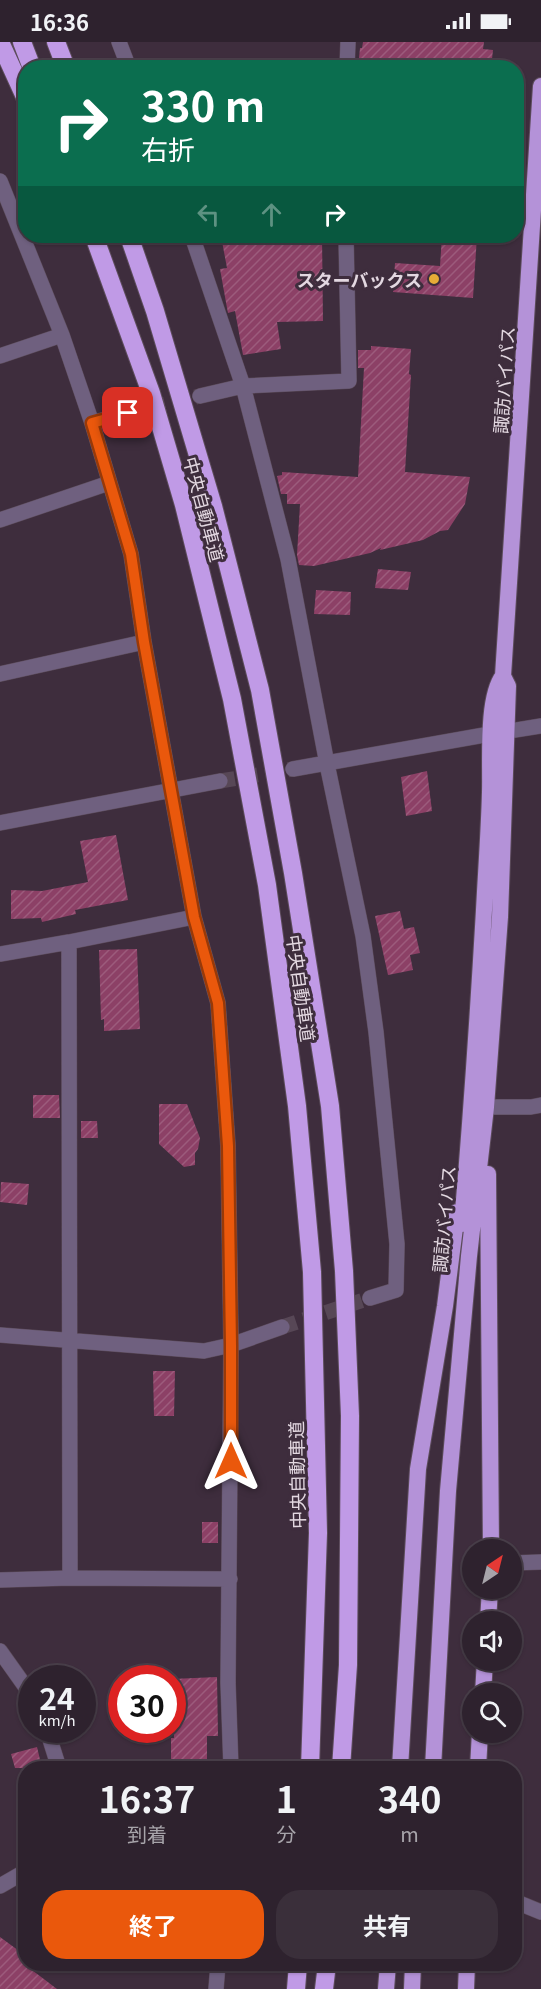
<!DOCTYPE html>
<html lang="ja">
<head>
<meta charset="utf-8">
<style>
  body { margin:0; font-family:Georgia,"Noto Sans JP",serif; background:#3a2f3a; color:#f1f3f6; height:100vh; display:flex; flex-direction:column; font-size:22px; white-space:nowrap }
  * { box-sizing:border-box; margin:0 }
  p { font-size:20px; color:#a7a4aa }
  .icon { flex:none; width:33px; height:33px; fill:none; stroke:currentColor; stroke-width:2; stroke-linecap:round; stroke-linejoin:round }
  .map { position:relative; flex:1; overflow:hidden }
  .details { position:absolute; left:18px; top:1719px; width:504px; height:210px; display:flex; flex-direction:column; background:#2e222e; border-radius:24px; box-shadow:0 2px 4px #0004,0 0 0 2px #493f4a }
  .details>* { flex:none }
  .banner { position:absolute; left:18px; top:18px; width:506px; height:183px; border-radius:24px; box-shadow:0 2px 4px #0004,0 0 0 2px #493f4a; background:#0b6e4f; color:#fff; overflow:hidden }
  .needle { width:39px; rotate:35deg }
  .buttons { position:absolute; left:462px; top:1497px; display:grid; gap:12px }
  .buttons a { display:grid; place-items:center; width:60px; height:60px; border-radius:50%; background:#2e222e; box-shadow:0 2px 4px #0004,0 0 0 2px #493f4a; font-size:30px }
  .speed { position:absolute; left:18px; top:1623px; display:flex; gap:12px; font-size:30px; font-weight:700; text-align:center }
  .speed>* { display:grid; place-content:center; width:78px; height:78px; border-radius:50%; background:#2e222e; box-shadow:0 2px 4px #0004,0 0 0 2px #493f4a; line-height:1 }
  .speed small { font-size:15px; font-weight:400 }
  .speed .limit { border:9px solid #d22; background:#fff; color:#111 }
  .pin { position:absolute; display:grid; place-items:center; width:51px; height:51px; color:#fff; margin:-26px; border-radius:12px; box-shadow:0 3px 9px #0006 }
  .me { position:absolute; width:66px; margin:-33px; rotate:0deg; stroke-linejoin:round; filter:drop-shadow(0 0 4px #0008) }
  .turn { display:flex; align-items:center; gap:21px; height:126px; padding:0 24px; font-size:27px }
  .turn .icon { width:78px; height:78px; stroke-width:2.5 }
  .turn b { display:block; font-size:42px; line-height:51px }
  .lanes { display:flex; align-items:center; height:57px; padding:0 24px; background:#0003; justify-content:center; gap:30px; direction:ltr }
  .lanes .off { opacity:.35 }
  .eta { display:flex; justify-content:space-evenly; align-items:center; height:102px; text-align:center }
  .eta b { font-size:36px; font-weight:700; line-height:42px }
  .action { display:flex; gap:12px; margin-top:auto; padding:12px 24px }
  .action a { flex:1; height:69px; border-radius:24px; background:#ea580c; color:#fff; font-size:24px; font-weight:700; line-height:69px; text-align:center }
  .action a+a { background:#3a2f3a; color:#f1f3f6 }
  .status { display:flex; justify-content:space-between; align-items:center; height:42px; padding:0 30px; background:#2e222e; direction:ltr }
  .status svg { height:16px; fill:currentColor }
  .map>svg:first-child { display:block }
  .building { fill:url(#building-hatch) }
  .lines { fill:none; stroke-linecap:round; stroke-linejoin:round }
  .minor-tunnel { stroke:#574756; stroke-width:15; stroke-dasharray:15 8; stroke-linecap:butt }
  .minor-casing { stroke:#5c4c5b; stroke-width:16 }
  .tertiary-casing { stroke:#5c4c5b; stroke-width:16 }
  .trunk-casing { stroke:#5c4c5b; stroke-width:18 }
  .motorway-casing { stroke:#5c4c5b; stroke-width:20 }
  .minor { stroke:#6f607f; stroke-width:15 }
  .tertiary { stroke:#6f607f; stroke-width:15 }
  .trunk { stroke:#b492d8; stroke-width:16 }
  .motorway { stroke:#c09ae6; stroke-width:18 }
  .route-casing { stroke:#983908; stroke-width:15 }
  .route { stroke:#ea580c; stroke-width:10 }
  .poi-dot { fill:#e7ac37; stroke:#3e2d3d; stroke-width:2 }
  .labels { text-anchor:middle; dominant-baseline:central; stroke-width:6; stroke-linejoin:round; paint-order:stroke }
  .poi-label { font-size:18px; font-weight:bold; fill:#e3d8e1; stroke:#3e2d3d; text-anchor:end }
  .street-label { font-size:18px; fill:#e3d8e1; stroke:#3e2d3d }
</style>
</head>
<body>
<div class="status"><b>16:36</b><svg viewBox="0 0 49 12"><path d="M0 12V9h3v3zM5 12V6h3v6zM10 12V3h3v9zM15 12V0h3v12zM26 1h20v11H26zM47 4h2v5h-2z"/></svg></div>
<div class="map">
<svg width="541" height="1947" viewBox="0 0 541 1947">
  <defs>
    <pattern id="building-hatch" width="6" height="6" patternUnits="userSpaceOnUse" patternTransform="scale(1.5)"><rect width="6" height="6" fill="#8c4066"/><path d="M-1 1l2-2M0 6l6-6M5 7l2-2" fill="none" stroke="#9c5b7c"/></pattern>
  </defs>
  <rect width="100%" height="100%" fill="#3e2d3d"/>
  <path class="building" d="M363 0H484L483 7 493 8 491 26H358L360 6H362Z
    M221 194H322L323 279 277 280 281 307 243 313 235 269 228 271 227 266 220 227 227 226Z
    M442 194H477L473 256 393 250 395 221 440 224Z
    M371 304 411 307 409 332 411 333 405 430 470 435 465 462 448 488 440 489 423 498 380 508 381 506 370 511 314 524 299 523 297 513 300 462H287V452H281L277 434 282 433V430L358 435 364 326H358V308H371Z
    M378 527 411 530 408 548 375 546Z
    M316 548 351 550 350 573 314 572Z
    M427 729 432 769 406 774 401 735Z
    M116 793 128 858 75 868 76 872 42 880 41 876 11 877V848L42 849 88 840 80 799Z
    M400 869 404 887 414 885 420 911 410 913 413 928 388 933 375 874Z
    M137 907 140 987 104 989V977L101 978 99 908Z
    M33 1053H59L60 1076H33Z
    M159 1062H187L200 1096 198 1107 195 1111V1123L184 1125 159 1102Z
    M81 1079H97L98 1096H81Z
    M1 1140 29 1142 27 1163 0 1160Z
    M153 1329H175L174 1374H154Z
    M202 1480H218V1501H202Z
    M217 1635 218 1694H207V1724L171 1726V1696H174L172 1637Z
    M37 1705 42 1726H15L11 1712Z
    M0 1895 26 1914V1922H29L28 1925 57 1947H0Z"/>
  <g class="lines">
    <path class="minor-tunnel" d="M128 371 200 354
      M220 739 293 727
      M282 1285 370 1256"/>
    <defs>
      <path id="minor" d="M119 0 129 26
        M347 26 348 0
        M0 139 62 293 92 381 131 512 144 600 194 875 218 961 228 1104 231 1303 228 1641 231 1726
        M192 194 243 344 288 517 327 722 363 894 376 990 397 1202 396 1248 370 1256
        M0 314 62 293
        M200 354 243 344 349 339 346 194
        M92 381 128 371
        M0 478 109 441
        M0 632 144 600
        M293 727 490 692
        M0 781 220 739
        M69 900 70 1536
        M0 912 69 900 194 875
        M486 1065H531L541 1063
        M0 1293 204 1309 231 1303 282 1285
        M0 1538 70 1536 230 1537
        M0 1609 32 1654
        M47 1688 59 1726
        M0 1844 26 1829
        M514 1859 541 1870
        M216 1947 218 1922"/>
      <path id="tertiary" d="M497 691 541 684
        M512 1521 541 1520"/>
      <path id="trunk" d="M488 1132 491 1508
        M462 1182C471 1077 478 973 484 868 486 829 489 789 490 750 491 721 486 656 503 634
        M488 1580 490 1546
        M483 1652 485 1618
        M400 1726 418 1427 445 1264 457 1170
        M433 1726 448 1449 469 1214 486 1065 500 875 508 644 503 634 541 44
        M478 1726 480 1690
        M386 1947 388 1922
        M412 1947 413 1922
        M466 1947 467 1922"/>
      <path id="motorway" d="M0 0 26 57
        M22 0 32 26
        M56 0 66 26
        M94 194 151 351 184 463 232 657 267 843 297 1064 312 1230 318 1491 310 1726
        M129 194 155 269 213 464 260 648 293 831 330 1064 344 1229 350 1374 348 1623 341 1726
        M296 1947 298 1922
        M324 1947 327 1922"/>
    </defs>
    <use href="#minor" class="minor-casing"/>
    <use href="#tertiary" class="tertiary-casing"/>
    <use href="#trunk" class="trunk-casing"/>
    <use href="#motorway" class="motorway-casing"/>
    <use href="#minor" class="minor"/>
    <use href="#tertiary" class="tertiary"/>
    <use href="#trunk" class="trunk"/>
    <use href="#motorway" class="motorway"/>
  </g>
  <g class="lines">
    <defs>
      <path id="route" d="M128 371 92 381 131 512 144 600 194 875 218 961 228 1104 231 1303V1419"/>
    </defs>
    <use href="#route" class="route-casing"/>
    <use href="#route" class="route"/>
  </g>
  <circle class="poi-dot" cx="434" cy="237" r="6"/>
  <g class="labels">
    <g class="poi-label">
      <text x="422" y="237">スターバックス</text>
    </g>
    <g class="street-label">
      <text transform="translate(503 338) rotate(-86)">諏訪バイパス</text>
      <text transform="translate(205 467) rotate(75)">中央自動車道</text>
      <text transform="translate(302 946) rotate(82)">中央自動車道</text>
      <text transform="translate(443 1177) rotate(-85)">諏訪バイパス</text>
      <text transform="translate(296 1433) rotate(-91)">中央自動車道</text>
    </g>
  </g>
</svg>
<div class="buttons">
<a><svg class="needle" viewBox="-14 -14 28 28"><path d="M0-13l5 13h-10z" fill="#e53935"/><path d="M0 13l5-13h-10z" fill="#a7a4aa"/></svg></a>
<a><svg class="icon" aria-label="sound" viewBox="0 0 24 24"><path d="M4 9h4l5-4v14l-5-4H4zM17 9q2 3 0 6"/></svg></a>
<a><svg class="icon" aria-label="search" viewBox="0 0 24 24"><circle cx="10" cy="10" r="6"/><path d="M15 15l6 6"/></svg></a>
</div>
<div class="speed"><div>24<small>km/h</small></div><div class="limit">30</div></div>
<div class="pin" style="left:128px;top:371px;background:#d93025"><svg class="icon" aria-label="arrive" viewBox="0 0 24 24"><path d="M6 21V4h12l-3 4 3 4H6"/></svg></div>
<svg class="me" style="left:231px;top:1419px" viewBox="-20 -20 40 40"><path d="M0-17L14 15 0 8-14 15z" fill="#ea580c" stroke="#fff" stroke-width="4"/></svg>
<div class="banner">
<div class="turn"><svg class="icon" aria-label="right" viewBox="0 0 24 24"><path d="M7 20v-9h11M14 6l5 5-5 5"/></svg><div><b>330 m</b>右折</div></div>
<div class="lanes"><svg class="icon off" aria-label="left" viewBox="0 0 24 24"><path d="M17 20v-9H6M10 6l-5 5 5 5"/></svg><svg class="icon off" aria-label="ahead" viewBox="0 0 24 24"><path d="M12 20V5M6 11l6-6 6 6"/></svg><svg class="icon" aria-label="right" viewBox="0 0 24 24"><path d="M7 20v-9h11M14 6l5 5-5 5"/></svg></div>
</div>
<section class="details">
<div class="eta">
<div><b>16:37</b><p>到着</p></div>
<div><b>1</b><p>分</p></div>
<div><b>340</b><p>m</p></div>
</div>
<div class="action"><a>終了</a><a>共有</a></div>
</section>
</div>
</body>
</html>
